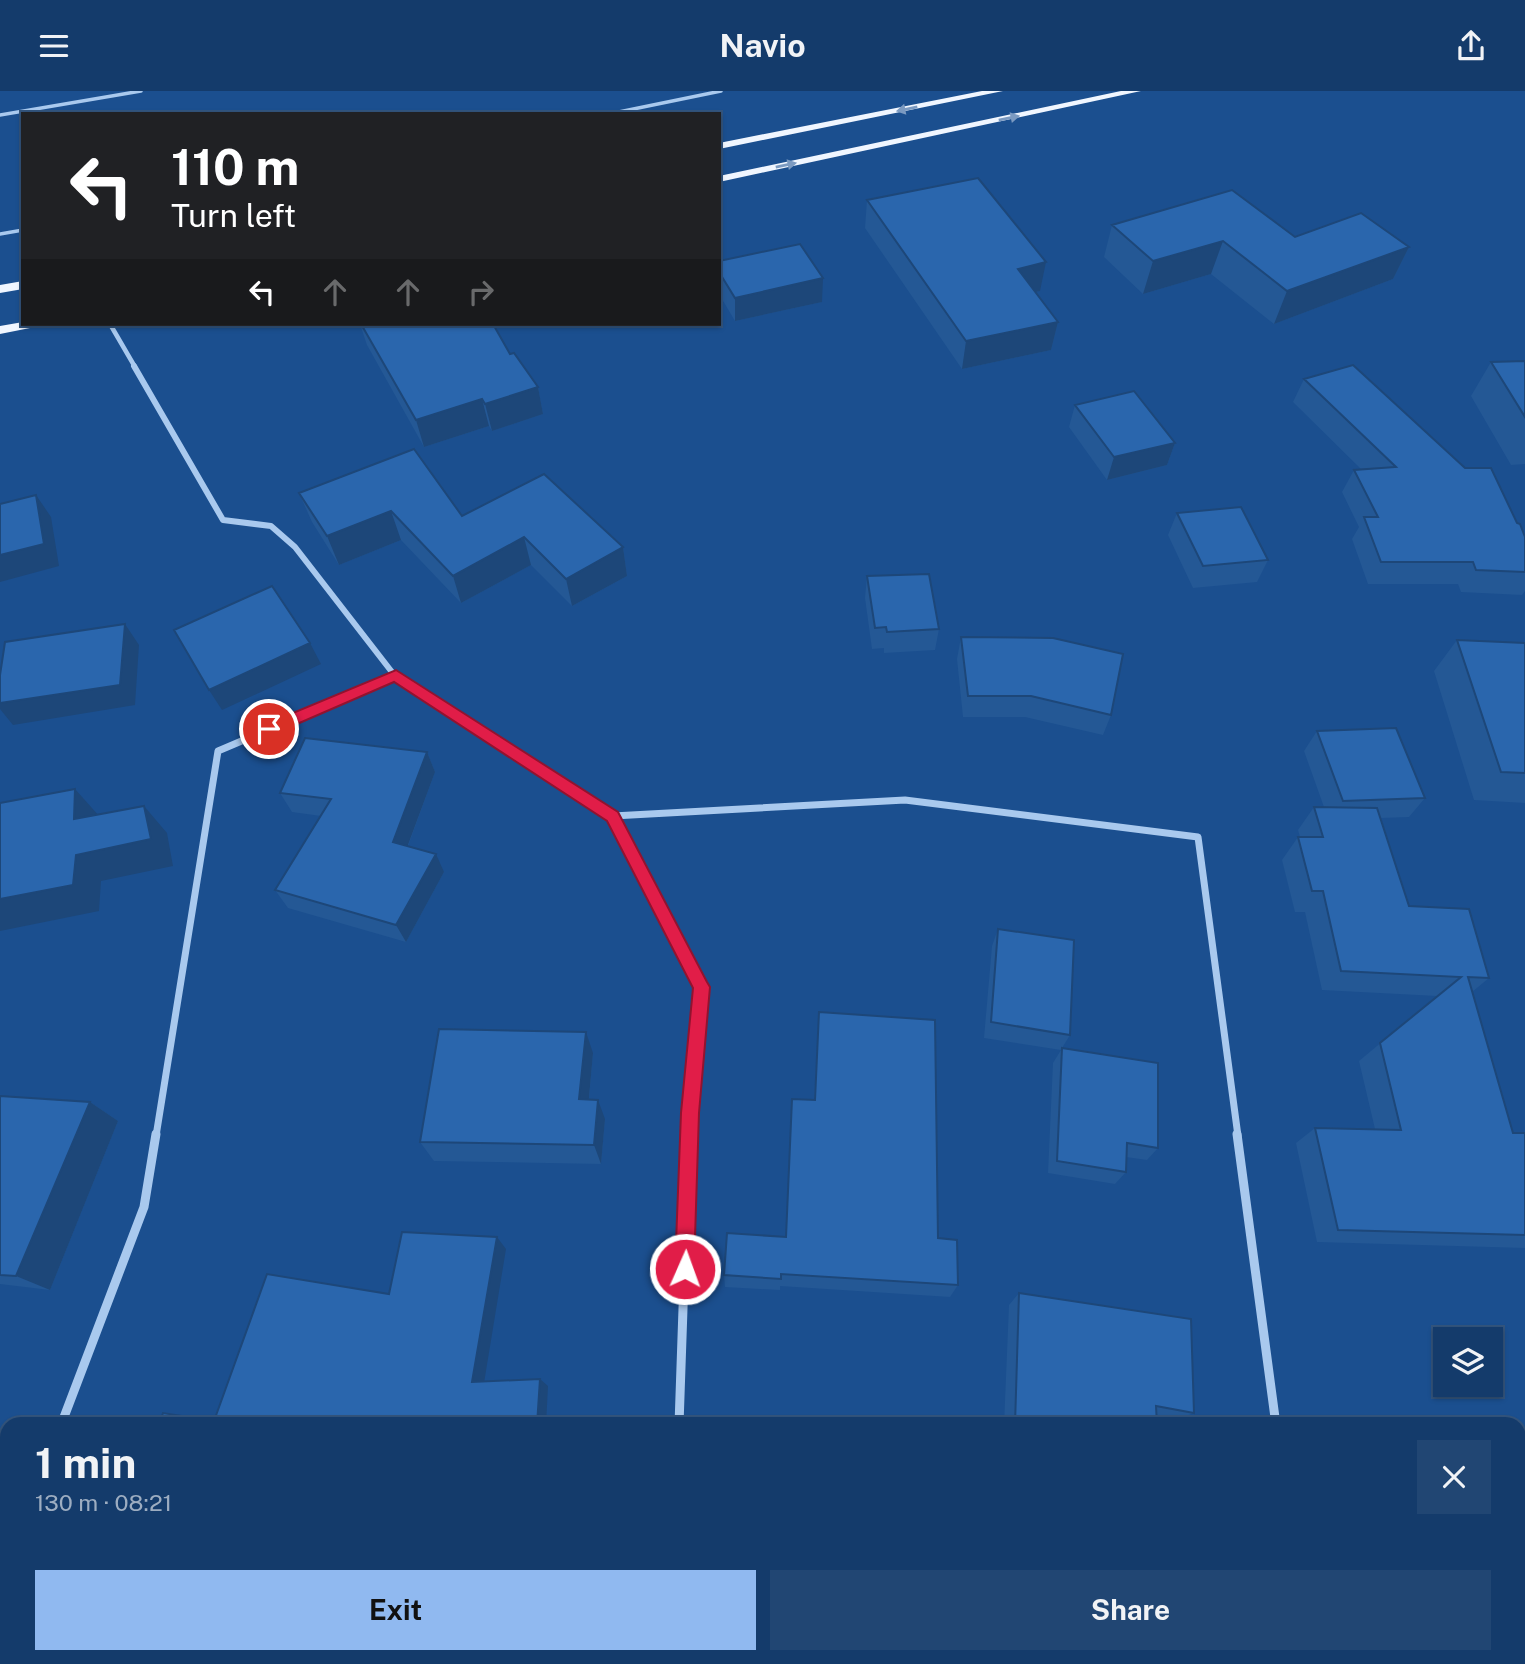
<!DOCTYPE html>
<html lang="en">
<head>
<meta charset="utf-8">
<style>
  body { margin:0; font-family:"Public Sans",sans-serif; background:#214673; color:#f1f3f6; height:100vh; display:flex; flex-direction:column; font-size:26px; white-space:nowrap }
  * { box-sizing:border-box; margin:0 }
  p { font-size:23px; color:#9dadc1 }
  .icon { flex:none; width:38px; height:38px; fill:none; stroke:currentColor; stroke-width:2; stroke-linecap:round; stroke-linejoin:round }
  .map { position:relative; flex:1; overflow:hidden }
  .sheet { position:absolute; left:0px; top:1326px; width:1526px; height:247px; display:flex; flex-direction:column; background:#143b6b; border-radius:21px 21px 0 0; box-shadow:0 2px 5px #0004,0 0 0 2px #33557e }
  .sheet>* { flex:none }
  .hud { position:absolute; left:21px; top:21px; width:700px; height:214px; border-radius:0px; box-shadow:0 2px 5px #0004,0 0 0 2px #33557e; background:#202124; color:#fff; overflow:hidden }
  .fabs { position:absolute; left:1433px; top:1236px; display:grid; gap:14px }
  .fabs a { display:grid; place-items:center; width:70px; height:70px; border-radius:0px; background:#143b6b; box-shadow:0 2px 5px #0004,0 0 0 2px #33557e; font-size:35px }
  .pin { position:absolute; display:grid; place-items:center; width:60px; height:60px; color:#fff; margin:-30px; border:4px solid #fff; border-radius:50%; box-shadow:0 2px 7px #0007 }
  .me { position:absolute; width:77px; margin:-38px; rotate:2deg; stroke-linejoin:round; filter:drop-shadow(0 0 5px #0008) }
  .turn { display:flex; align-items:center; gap:24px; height:147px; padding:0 35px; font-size:32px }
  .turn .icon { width:91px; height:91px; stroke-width:2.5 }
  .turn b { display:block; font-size:49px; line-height:60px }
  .lanes { display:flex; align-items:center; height:66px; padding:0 35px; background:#0003; justify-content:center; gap:35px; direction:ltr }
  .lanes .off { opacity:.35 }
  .round { display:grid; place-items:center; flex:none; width:74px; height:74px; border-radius:0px; background:#214673 }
  .summary { display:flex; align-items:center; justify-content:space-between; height:119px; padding:0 35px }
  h1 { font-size:42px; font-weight:700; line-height:52px }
  .cta { display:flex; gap:14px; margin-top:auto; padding:14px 35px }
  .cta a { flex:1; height:80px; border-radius:0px; background:#90b9f0; color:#111; font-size:28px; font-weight:700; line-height:80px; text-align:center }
  .cta a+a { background:#214673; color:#f1f3f6 }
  header { display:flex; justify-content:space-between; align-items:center; height:91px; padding:0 35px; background:#143b6b; font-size:32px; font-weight:700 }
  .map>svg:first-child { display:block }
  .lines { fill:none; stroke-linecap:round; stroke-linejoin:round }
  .service { stroke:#a9c9ee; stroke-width:3.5 }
  .minor-far3 { stroke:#a9c9ee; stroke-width:4.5 }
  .minor-far2 { stroke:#a9c9ee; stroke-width:6 }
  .minor-far1 { stroke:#a9c9ee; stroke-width:7 }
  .minor { stroke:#a9c9ee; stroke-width:9 }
  .primary { fill:#f0f6ff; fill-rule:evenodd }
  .wall { fill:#245895 }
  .shaded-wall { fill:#1d4779 }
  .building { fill:#2a66ad; stroke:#1d4779; stroke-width:2 }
  .oneway { fill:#7b9ac1 }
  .route { fill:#e11d48; stroke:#92132f; stroke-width:2 }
</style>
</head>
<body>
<header><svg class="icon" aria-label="menu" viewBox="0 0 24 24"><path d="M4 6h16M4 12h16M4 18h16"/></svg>Navio<svg class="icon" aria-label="share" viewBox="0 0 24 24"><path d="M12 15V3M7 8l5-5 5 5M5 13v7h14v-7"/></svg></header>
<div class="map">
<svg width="1525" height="1573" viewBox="0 0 1525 1573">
  <rect width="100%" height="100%" fill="#1b4f8f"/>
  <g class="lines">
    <path class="service" d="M609 23 721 0
      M0 24 141 0
      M0 143 23 139"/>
    <path class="minor-far3" d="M110 233 135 276"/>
    <path class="minor-far2" d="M134 275 223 429 271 435 295 456 395 585
      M315 619 395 585 448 619"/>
    <path class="minor-far1" d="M445 617 613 725
      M156 1045 218 660 319 617
      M689 1045 701 896 613 725 905 709 1198 746 1238 1045"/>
    <path class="minor" d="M1237 1043 1276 1334
      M61 1334 144 1116 156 1043
      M679 1334 689 1043
      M1519 1377 1525 1378
      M0 1496 7 1477
      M670 1566V1573
      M1274 1566V1573"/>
    <path class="primary" d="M982 0H1003L719 58V52Z
      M1121 0H1141L719 91V85Z
      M23 190V198L0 202V194Z
      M23 231 37 233 35 236 0 243V235Z"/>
  </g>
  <path class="wall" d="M867 109 1040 200 1035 201 1058 231 1051 259 962 278 865 137Z
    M1112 134 1295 146 1409 156 1393 188 1274 233 1211 183 1143 203 1104 166Z
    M719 170 822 211 735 230 719 203Z
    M360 233H493L510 263 538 296 543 323 492 340 489 335 424 356 367 254Z
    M1525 270V373L1511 374 1471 305 1491 271Z
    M1304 288 1517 432 1525 446V500L1522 504 1461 501 1458 493H1368L1352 448 1359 436 1342 401 1354 379H1362L1293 311Z
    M1075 314 1175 352 1167 374 1107 389 1069 336Z
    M299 402 623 456 627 485 572 515 531 474 461 512 401 449 339 474 312 431Z
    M1177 422 1268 469 1257 491 1193 497 1168 444Z
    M867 485 939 538 935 559 884 562V557L872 558 865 507Z
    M961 546 1111 624 1103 644 1025 626H963L957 568Z
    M1457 549 1525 552V712L1474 709 1434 580Z
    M1317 640 1425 707 1409 726 1381 727 1409 815 1489 887 1472 901 1513 1042H1525V1157L1317 1151 1296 1052 1315 1037 1375 1038 1359 970 1437 905 1322 899 1305 821H1295L1282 769 1298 746H1300L1298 739 1314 716H1324L1304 660Z
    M427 661 435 681 408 755 444 781 406 851 288 817 275 799 321 725 292 721 280 702Z
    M998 838 1070 944 1062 957 1158 1057 1147 1069 1126 1066V1081L1115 1093 1048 1082 1053 972 1061 959 984 947 992 855Z
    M819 921 938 1147 958 1194 950 1206 780 1195V1199L725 1196 724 1184 785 1146 814 1009Z
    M593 962 589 1008 605 1028 601 1073 434 1070 420 1051Z
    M0 1005 90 1011 118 1030 50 1199 0 1193Z
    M1019 1202 1194 1322 1175 1329 1157 1325V1334H1004L1009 1214Z
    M977 1566H1116V1573H976Z"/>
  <path class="shaded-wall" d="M1223 150 1211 183 1143 203 1153 170Z
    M1409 156 1393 188 1274 233 1287 200Z
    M1046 171 1040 200 1012 206 1018 178Z
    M823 187 822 211 735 230V207Z
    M1058 231 1051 259 962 278 966 250Z
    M538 296 543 323 492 340 485 313Z
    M482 308 489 335 424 356 416 329Z
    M1175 352 1167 374 1107 389 1114 366Z
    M36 404 51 426 59 475 0 491V464Z
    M391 420 401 449 339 474 327 445Z
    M524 446 531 474 461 512 453 485Z
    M623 456 627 485 572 515 566 488Z
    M125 533 139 554 135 614 13 634 0 618V612Z
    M310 552 321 573 222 619 209 599Z
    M427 661 435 681 402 770 393 751Z
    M75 698 100 726 74 728Z
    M144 715 167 742 173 775 101 790 99 820 0 840V808L76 764Z
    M436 763 444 781 406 851 396 834Z
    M586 941 593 962 587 1028 579 1008Z
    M598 1009 605 1028 601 1073 594 1054Z
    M90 1011 118 1030 50 1199 16 1185Z
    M497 1146 506 1158 483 1298 472 1291Z
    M540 1288 548 1295 546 1334H537Z"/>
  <path class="building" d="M978 87 1046 171 1018 178 1058 231 966 250 867 109Z
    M1232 99 1295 146 1361 122 1409 156 1287 200 1223 150 1153 170 1112 134Z
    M800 153 823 187 735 207 719 181V170Z
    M361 233H493L510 263 514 262 538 296 485 313 482 308 416 329Z
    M1525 270V326L1491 271Z
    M1353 274 1465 377H1491L1517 432 1520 433 1525 446V481L1476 479 1473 471H1381L1364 426H1378L1354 379 1396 376 1304 288Z
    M1134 300 1175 352 1114 366 1075 314Z
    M414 358 462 425 544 383 623 456 566 488 524 446 453 485 391 420 327 445 299 402Z
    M36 404 44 453 0 464V413Z
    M1241 416 1268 469 1203 475 1177 422Z
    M929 483 939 538 887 541 886 536 875 537 867 485Z
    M272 495 310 552 209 599 174 539Z
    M125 533 120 594 0 612V584L5 551Z
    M961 546 1053 547 1123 563 1111 624 1031 605H968Z
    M1457 549 1525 552V682L1501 681Z
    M1396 637 1425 707 1343 710 1317 640Z
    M305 647 427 661 393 751 436 763 396 834 275 799 331 708 280 702Z
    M75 698 74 728 144 715 151 748 76 764 73 794 0 808V712Z
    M1314 716 1377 717 1409 815 1469 818 1489 887 1468 886 1513 1042H1525V1144L1338 1139 1315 1037 1401 1039 1380 952 1461 886 1341 880 1323 800H1312L1298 746H1323Z
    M998 838 1074 849 1070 944 991 931Z
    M819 921 935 929 938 1147 957 1149 958 1194 781 1183V1188L724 1184 727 1142 786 1146 792 1008 815 1009Z
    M439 938 586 941 579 1008 598 1009 594 1054 420 1051Z
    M1062 957 1158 972V1057L1127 1052 1126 1081 1057 1070Z
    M0 1005 90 1011 16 1185 0 1184Z
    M402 1141 497 1146 472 1291 540 1288 537 1334H159L163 1322 214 1330 267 1183 389 1203Z
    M1019 1202 1191 1228 1194 1322 1156 1315 1157 1334H1015Z
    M789 1566H912L911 1573H788Z
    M988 1566H1116V1573H987Z"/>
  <defs><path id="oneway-solid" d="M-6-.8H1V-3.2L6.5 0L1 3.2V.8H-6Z" transform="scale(1.75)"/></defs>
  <g class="oneway">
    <use href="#oneway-solid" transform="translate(907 18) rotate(169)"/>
    <use href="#oneway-solid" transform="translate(1009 27) rotate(-12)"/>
    <use href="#oneway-solid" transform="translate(786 74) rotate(-12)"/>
  </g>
  <path class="route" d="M396 579 618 721 707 891 710 896 699 1022 694 1178 691 1185 685 1187 678 1185 675 1178 681 1022 693 897 607 730 394 591 274 643 269 644 262 638 264 634Z"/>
</svg>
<div class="fabs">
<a><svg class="icon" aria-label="layers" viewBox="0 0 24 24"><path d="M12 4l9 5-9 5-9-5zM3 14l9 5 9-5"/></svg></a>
</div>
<div class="pin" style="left:269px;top:638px;background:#d93025"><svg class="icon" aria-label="arrive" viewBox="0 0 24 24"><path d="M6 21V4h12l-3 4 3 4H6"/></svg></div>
<svg class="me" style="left:685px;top:1178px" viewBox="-20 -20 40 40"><circle r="17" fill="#e11d48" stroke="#fff" stroke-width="3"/><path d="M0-11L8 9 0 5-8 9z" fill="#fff"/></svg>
<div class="hud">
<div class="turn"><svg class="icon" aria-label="left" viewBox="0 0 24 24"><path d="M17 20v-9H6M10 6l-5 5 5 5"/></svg><div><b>110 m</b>Turn left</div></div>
<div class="lanes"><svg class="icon" aria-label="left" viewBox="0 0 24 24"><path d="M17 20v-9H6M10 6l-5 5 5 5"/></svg><svg class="icon off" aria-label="ahead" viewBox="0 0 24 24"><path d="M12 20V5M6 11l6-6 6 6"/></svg><svg class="icon off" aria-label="ahead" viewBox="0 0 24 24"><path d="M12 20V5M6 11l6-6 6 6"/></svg><svg class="icon off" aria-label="right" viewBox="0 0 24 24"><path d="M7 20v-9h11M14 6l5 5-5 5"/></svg></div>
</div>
<section class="sheet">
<div class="summary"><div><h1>1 min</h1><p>130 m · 08:21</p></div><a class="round"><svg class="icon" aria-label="close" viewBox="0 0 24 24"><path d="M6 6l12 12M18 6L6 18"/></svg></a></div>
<div class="cta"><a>Exit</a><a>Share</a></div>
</section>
</div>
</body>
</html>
